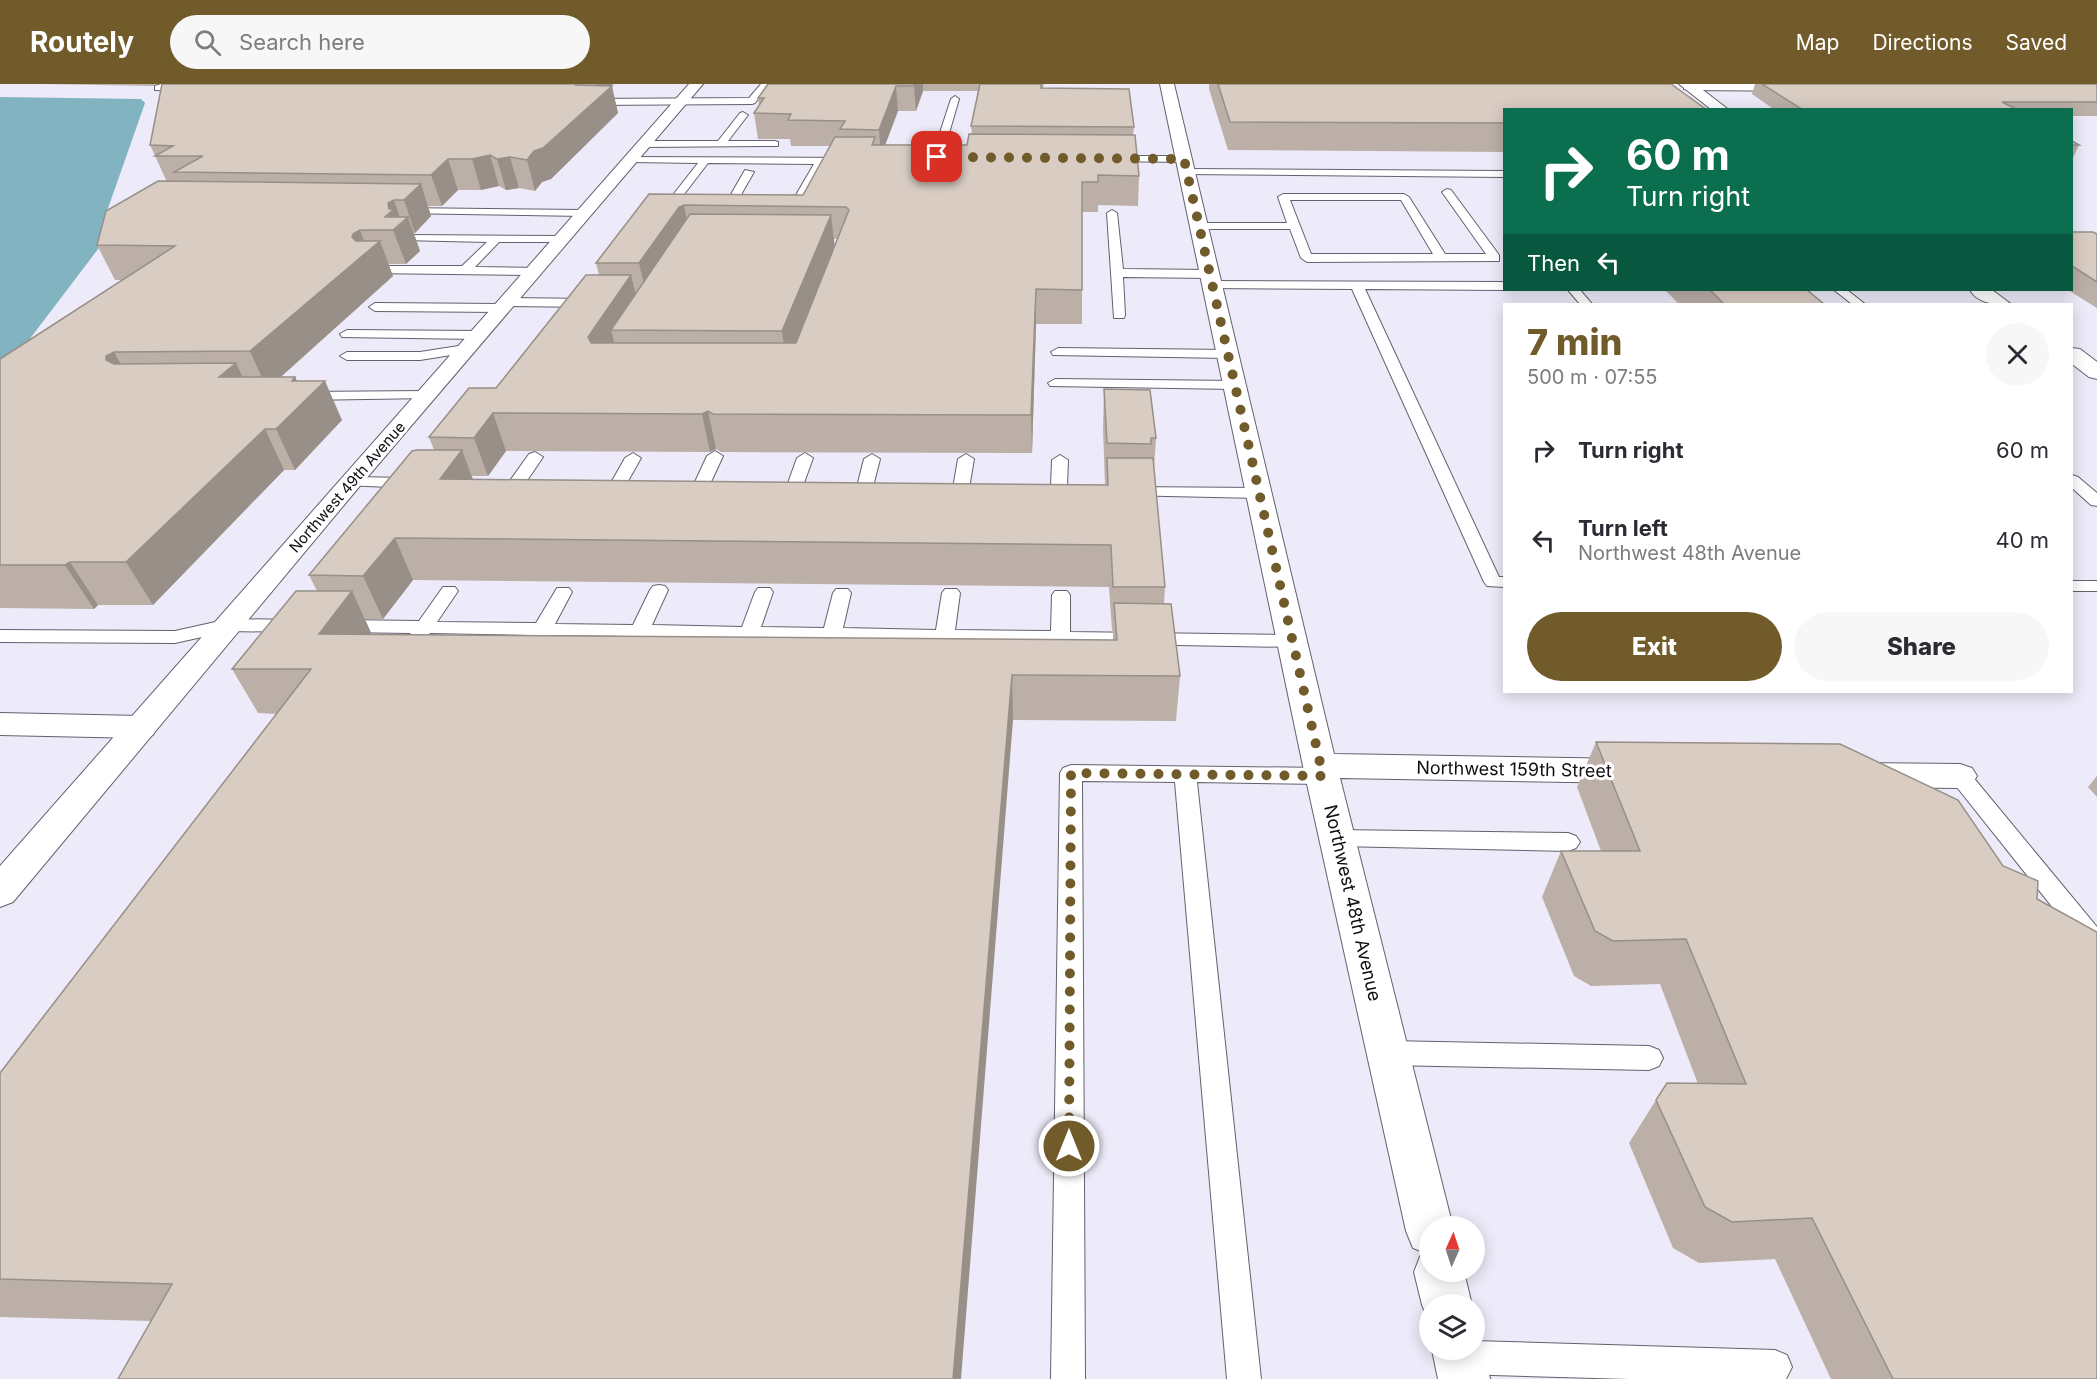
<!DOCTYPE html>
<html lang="en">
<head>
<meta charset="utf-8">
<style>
  body { margin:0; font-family:Inter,sans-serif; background:#f7f7f7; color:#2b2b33; height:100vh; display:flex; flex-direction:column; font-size:22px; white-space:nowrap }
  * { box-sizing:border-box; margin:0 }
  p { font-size:20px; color:#7c7c81 }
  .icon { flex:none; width:33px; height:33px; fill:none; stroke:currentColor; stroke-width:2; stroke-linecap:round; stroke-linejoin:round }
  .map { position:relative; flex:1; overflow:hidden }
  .drawer { position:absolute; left:1503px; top:219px; width:570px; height:390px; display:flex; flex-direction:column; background:#fff; border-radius:0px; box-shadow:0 3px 15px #0003 }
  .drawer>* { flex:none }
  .guide { position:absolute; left:1503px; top:24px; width:570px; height:183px; border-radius:0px; box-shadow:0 3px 15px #0003; background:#0b6e4f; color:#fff; overflow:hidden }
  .needle { width:39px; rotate:3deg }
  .fabs { position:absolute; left:1419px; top:1132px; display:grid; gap:12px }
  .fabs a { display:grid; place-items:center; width:66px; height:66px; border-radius:50%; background:#fff; box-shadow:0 3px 15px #0003; font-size:30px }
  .pin { position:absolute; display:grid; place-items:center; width:51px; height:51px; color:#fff; margin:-26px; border-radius:12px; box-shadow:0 3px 9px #0006 }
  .me { position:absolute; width:66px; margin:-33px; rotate:0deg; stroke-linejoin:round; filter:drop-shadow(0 0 4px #0008) }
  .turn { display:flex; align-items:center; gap:21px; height:126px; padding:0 24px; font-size:27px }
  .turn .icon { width:78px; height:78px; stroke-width:2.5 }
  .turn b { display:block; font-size:42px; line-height:51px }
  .then { display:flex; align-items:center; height:57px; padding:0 24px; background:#0003; gap:12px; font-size:22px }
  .round { display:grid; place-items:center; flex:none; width:63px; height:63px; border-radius:32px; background:#f7f7f7 }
  .overview { display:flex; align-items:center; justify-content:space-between; height:102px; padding:0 24px }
  h1 { font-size:36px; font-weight:800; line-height:45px; color:#725b2b }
  .button { display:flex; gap:12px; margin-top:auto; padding:12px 24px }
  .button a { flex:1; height:69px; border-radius:36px; background:#725b2b; color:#fff; font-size:24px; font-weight:800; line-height:69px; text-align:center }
  .button a+a { background:#f7f7f7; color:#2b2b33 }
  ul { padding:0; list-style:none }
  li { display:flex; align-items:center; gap:18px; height:90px; padding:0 24px }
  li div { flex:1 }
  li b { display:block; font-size:22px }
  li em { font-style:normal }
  header { display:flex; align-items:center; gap:36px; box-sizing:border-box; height:84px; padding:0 30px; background:#725b2b; color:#fff }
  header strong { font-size:28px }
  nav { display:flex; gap:33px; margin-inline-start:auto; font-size:21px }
  .search { width:420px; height:54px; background:#f7f7f7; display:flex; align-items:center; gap:15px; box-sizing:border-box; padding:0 21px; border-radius:33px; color:#7c7c81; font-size:22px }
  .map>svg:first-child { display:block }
  .water { fill:#81b4c0 }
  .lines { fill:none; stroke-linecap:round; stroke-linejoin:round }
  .service-casing { stroke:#64616e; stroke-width:2 }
  .minor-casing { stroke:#64616e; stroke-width:2 }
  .tertiary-casing { stroke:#64616e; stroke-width:2 }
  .service { fill:#fff; fill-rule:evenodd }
  .minor { fill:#fff; fill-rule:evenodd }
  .tertiary { fill:#fff; fill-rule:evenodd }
  .wall { fill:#bbafa8; fill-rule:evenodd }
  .shaded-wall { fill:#988f88 }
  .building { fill:#d9ccc3; stroke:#988f88; stroke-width:1.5 }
  .route { stroke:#725b2b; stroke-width:10; stroke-dasharray:0 18 }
  .labels { text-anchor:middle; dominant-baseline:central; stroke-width:6; stroke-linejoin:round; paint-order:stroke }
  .far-street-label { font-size:15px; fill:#0f0e13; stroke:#fff }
  .street-label { font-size:18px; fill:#0f0e13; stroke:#fff }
</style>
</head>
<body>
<header>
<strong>Routely</strong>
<div class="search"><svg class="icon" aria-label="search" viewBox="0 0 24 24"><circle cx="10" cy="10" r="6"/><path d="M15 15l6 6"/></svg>Search here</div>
<nav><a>Map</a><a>Directions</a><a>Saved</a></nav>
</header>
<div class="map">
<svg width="2097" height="1295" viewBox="0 0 2097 1295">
  <rect width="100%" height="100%" fill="#edeaf9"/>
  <path class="water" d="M0 13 141 15 145 19 106 130 108 152 0 294Z"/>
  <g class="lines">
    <defs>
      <path id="service" d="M161 0 189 1 193 4 189 7 155 6V2Z
        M761 0H769L755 19 752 20 588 21 584 18 588 15 749 14Z
        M955 12 959 15 943 70H953L958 73 953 76 934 75 932 73 951 15Z
        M743 28 748 31 728 57H775L778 58V62L644 63 639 60 644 57H718L740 29Z
        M1110 72H1184L1189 75 1184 78 1107 77 1105 75Z
        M628 73 850 74 855 77 850 80H823L798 126C794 131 781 131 777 126L778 124 789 123 814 80 708 79 675 122 680 123V127L667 128 662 125 698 79 631 78 626 75Z
        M1187 85 1504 87V93L1183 90V86Z
        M745 86 754 88 731 128H723L722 126Z
        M1447 105 1451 106 1499 171V177L1307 178 1301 174 1290 145H1199L1193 142 1199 139H1287L1278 113 1283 110H1404L1409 113 1445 170H1486L1442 108ZM1290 116H1401L1433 170H1311Z
        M401 124 584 126 589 129 584 132 397 129V125Z
        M1112 126 1117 129 1123 185 1210 186 1216 190 1210 194 1123 193 1125 231 1124 234H1114L1107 129Z
        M406 151 561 152 567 155 561 158H499L475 183 538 184V190L534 191 369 189 367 186 373 182H462L487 158 402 156V152Z
        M1212 197 1504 198V206L1365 205 1499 493H1504V503L1487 502 1484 498 1352 205 1208 204 1206 201 1208 198Z
        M1568 206H1580L1592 220H1580Z
        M1834 206H1847L1865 220H1852Z
        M506 214 593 215 599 219 593 223 506 222V227L501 228 375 227 369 223 375 219 501 220 502 215Z
        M347 246 478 247 485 251 478 255 342 253 340 250Z
        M465 261 472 265 470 268 420 276H347L340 272 347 268H420Z
        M1058 264 1228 266 1235 270 1228 274 1053 271 1051 268Z
        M1055 295 1235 297 1242 301 1235 305 1050 302 1048 299Z
        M425 307 432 311 430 314 303 316 296 312 303 308Z
        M715 367 723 372 699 424 691 429 685 428 683 424 707 372Z
        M535 368 543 373 509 423H497L495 419 497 415 529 370Z
        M633 369 641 374 615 420 613 424H601L599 420 625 374Z
        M805 369 813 374 795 424 787 429 781 428 779 424 797 374Z
        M872 370 880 375 867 426 859 431 853 430 851 426 864 375Z
        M966 370 974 375 965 428 957 433 949 428 958 375Z
        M1060 371 1068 376 1066 429 1058 434 1050 429 1052 376Z
        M2072 391 2078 393 2097 409V422L2091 421 2072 404Z
        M350 393 413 394 421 399 413 404 344 401 342 398Z
        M1128 403 1259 404 1267 409 1259 414 1122 411 1120 408 1122 405Z
        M2072 497H2097V507H2072Z
        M659 501 665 502 668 506 652 541 742 543 755 508 758 504H770L773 508 761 543 824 544 833 509 836 505H848L851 509 843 544 936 546 942 509 945 505H957L960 509 955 546 1051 547 1052 511 1055 507H1067L1070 511V548L1292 551 1299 553 1302 557 1299 561 1292 563 1070 559 1067 571H1053L1050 567 1051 559 954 557 950 569H936L933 565 934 557 840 556 836 565H822L819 561 821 555 757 554 752 565H738L735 561 738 554 647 553 642 561H628L625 557 628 552 549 551 544 559H530L527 555 530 551 430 549 426 555H412L409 551 411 549 342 548 335 546 333 542 335 538 342 536 419 537 443 503H455L458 507 437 538 536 539 557 504H569L572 508 555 540 633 541 650 506 653 502Z
        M229 535 296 536 303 538 305 542 303 546 296 548 229 547 175 559 0 558V546L175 547Z
        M1071 681 1323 684 1331 687 1334 692 1331 697 1323 700 1197 698 1261 1295H1227L1175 698 1082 697 1085 1295H1051L1060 689 1063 684Z
        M1960 684 1968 687 2097 843V871L2088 868 1952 697 1949 692 1952 687Z
        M1337 746 1568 749 1576 752 1580 758 1576 764 1568 767 1337 762 1329 760 1325 754 1329 748Z
        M1388 957 1649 962 1659 966 1663 974 1659 982 1649 986 1388 981 1378 977 1374 969 1378 961Z
        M1474 1257 1775 1266 1787 1271 1792 1283 1786 1295H1629L1459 1290 1447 1285 1442 1273 1445 1266H1474Z"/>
      <path id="minor" d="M1160 0H1174L1334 670 1628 675 1640 679 1645 687 1640 695 1628 699 1340 694 1453 1143H1430V1188H1464L1472 1221H1430V1239L1422 1221 1414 1188 1421 1170 1426 1169 1413 1164 1406 1147 1303 682Z
        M1684 0H1802L1805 3 1798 7 1689 6 1684 5Z
        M0 629 141 632 153 635 157 643 153 651 141 654 0 651Z
        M1860 679 1960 680 1972 684 1977 692 1972 700 1960 704 1860 703 1848 699 1843 691 1848 683Z
        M1474 1247 1484 1266 1490 1295H1438L1432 1266H1474Z"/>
      <path id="tertiary" d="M689 0H703L359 403 13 818 0 823V782Z
        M1679 0H1695L1729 26H1712Z
        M1970 206H1992L2011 220C1996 221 1978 220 1970 206Z
        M2072 264 2080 265 2097 278V295L2089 293 2072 280Z"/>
    </defs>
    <use href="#service" class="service-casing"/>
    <use href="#minor" class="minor-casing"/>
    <use href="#tertiary" class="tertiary-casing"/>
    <use href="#service" class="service"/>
    <use href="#minor" class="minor"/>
    <use href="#tertiary" class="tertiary"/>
  </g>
  <path class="wall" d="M44 0H157L153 2Z
    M162 0H613L611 2 618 29 551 95 542 98 535 107 519 104 506 106 499 102 481 106H458L442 122H428L431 132 415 149H414L420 167 406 180H388L393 192 281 293H295L297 297 342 336 295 386H284L153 521H98L94 525 0 524V275L122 196H115L97 161 167 98 150 61Z
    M768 0H1044L1043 4 1134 43 1133 51 1139 92 1138 122 1098 121V128H1082V240H1036L1032 369 721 368 716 365 710 368 506 367 488 392H472L473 396 1106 401V400H1105L1103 345 1104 305 1156 354 1154 384 1165 503 1164 520 1180 592 1176 637 1013 636 151 1237 0 1233V989L277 630 258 629 232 585 317 507 309 491 434 366 429 353 496 304 599 191 596 179 649 110 803 111 830 62H791L790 55H758L754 29 759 22 758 14ZM923 7H978L971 42 972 50 967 61H885L898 27H916ZM834 155H838L834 162ZM413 496 1109 503 1112 546H1113V556L372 551 365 535H383Z
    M1209 0H1671L1504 26V68L1228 66 1209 5Z
    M1755 0H2097V32H2072V26H1775L1752 10Z
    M2072 57 2079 61 2072 76Z
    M2072 148 2097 150V224L2068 206H2072Z
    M1665 206H1807L1824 220H1679Z
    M1596 658 2003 782 2037 815 2097 1295H1831L1775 1175 1699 1179 1673 1164 1629 1059 1656 1016 1698 1000 1660 900 1591 902 1574 892 1542 813 1561 767H1601L1577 703Z
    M2097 692V713L2088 703Z"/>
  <path class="shaded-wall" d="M577 0H582L588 23 612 2 618 29 551 95 542 98 535 107 527 76Z
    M596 0H613L599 13Z
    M915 0H923V7L916 27 914 2Z
    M896 2 898 27 881 72 879 46Z
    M490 71 499 102 481 106 472 75Z
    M510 73 519 104 506 106 497 75Z
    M448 75 458 106 442 122 431 91Z
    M421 100 431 132 415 149 404 116Z
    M394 116 402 139 408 133 420 167 406 180 393 146 385 133 389 125 388 119Z
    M684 121 690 153 647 213 639 179 679 123Z
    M831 131 835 164 787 285 782 247Z
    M360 146 368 167 380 157 393 192 267 305 250 267 352 153 353 150Z
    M631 191 639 225 611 246 615 262 597 289 588 253Z
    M1036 205V240L1032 369 1031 331Z
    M114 268 135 306 106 276V272Z
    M236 279 254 317 219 293Z
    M295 293 306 316 325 297 342 336 295 386 276 345 292 297Z
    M708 327 716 365 710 368 702 330Z
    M493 329 506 367 488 392 474 354Z
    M265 345 284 386 153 521 126 478Z
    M462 366 477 407 440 395Z
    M395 454 413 496 383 535 363 492Z
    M70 478 98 521 94 525 65 481Z
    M352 507 372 551 319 550Z
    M1012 591 1013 636 961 1295H953Z"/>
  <path class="building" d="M162 0H577L576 1 612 2 543 64 534 67 527 76 510 73 497 75 490 71 472 75H448L431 91 174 88 203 72H155L173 62 150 61Z
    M768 0H915L914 2H896L879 46 840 45 845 37 788 36 791 30 754 29 764 14H758Z
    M980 0H1041V4L1129 5 1134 43 971 42Z
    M1218 0H1671L1707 26H1504V39L1230 38Z
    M1762 0H2097V18H2002L2018 26H1803Z
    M969 50 1135 51 1139 92 1098 91V98H1082V206L1036 205 1031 331 713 330 708 327 702 330 493 329 474 354 429 353 469 304H496L586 191H631L588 253 591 259H796L849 126 846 123 684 121 679 123 639 179H596L649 110 803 111 835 53H875L872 61H967Z
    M2072 57 2079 61H2072Z
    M158 97 421 100 404 116H394L388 119 389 125H394L385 133H408L393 146H360L353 150 352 153 356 157H380L250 267 114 268 106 272V276L114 280 236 279 219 293H295L292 297H325L276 345H265L126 478H70L65 481H0V275L175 162 97 161 106 127Z
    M690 130 831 131 782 247 611 246Z
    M2072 148H2093L2097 150V198L2072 182Z
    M1710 206H1807L1824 220H1724Z
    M1104 305 1150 306 1156 354H1151V360L1107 359Z
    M417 366H462L440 395 1108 401 1107 374H1153L1165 503H1113L1111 461 395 454 363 492 309 491 412 367Z
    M296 507H352L319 550 1117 556 1114 519 1171 520 1180 592 1012 591 953 1295H118L172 1200 0 1195V989L311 585H232Z
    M1596 658 1840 660 1958 716 2003 782 2038 797 2037 815 2097 848V1295H1893L1812 1134 1732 1138 1705 1123 1656 1016 1667 999 1746 1000 1686 855 1613 857 1595 847 1561 767H1640Z"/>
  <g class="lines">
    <path class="route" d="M937 73 1184 75 1323 692 1071 689 1069 1062"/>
  </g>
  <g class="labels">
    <g class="far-street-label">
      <text transform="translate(347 403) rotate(-49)">Northwest 49th Avenue</text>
    </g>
    <g class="street-label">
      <text transform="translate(1514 685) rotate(1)">Northwest 159th Street</text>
      <text transform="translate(1353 819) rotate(77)">Northwest 48th Avenue</text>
    </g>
  </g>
</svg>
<div class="fabs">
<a><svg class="needle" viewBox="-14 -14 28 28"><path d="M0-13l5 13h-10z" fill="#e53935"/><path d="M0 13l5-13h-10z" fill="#7c7c81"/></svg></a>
<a><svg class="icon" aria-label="layers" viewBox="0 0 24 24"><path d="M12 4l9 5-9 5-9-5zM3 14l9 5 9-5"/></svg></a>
</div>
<div class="pin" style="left:937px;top:73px;background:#d93025"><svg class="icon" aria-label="arrive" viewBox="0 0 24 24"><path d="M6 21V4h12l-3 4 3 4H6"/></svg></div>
<svg class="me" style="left:1069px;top:1062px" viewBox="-20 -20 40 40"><circle r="17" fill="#725b2b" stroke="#fff" stroke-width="3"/><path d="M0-11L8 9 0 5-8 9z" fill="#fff"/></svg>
<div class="guide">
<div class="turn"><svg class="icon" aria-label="right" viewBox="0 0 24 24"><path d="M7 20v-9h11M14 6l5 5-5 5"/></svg><div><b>60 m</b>Turn right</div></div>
<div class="then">Then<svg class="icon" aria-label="left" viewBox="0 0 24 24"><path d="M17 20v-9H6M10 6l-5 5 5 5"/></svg></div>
</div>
<section class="drawer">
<div class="overview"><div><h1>7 min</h1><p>500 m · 07:55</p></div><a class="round"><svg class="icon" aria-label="close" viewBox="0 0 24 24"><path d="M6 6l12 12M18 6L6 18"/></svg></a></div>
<ul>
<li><svg class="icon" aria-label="right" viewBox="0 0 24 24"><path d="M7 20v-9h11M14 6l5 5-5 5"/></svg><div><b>Turn right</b></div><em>60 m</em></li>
<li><svg class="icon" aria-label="left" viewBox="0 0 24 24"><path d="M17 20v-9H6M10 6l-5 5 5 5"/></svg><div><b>Turn left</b><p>Northwest 48th Avenue</p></div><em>40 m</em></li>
</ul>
<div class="button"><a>Exit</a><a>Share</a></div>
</section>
</div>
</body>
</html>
